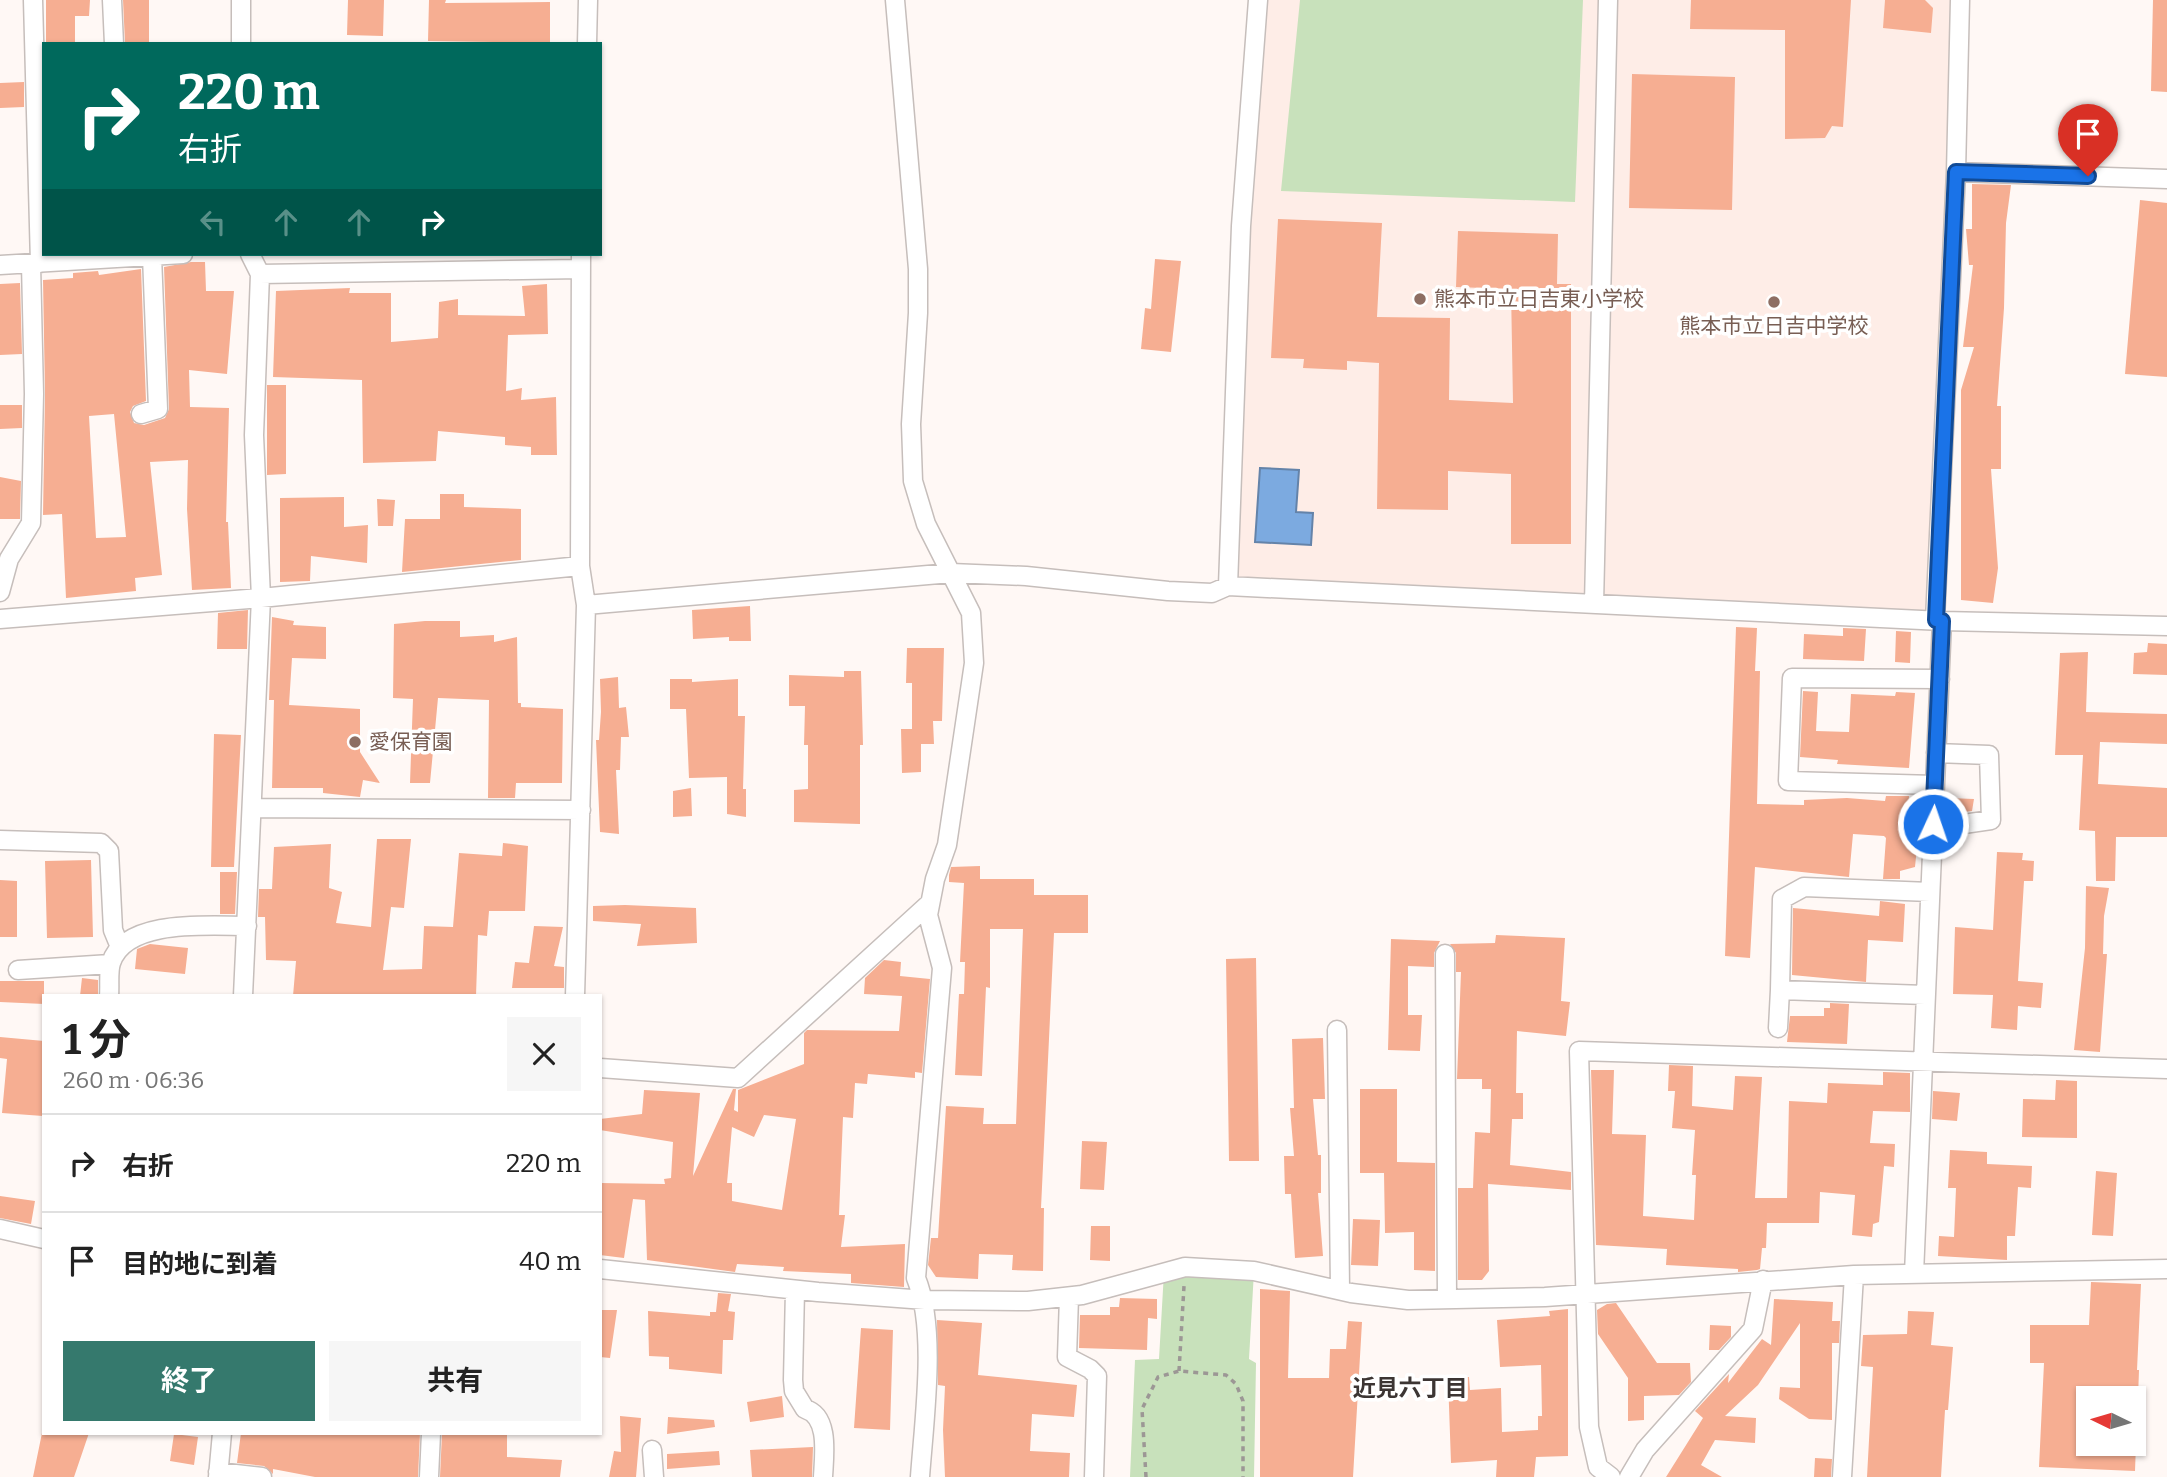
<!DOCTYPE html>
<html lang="ja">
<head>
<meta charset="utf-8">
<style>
  body { margin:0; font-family:Bitter,"Noto Sans JP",serif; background:#f6f6f6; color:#222; height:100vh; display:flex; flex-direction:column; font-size:26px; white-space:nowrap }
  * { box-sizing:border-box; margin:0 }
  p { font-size:23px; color:#767676 }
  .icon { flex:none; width:38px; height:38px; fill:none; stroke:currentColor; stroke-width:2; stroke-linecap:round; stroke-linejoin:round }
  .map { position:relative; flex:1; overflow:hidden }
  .drawer { position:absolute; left:42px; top:994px; width:560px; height:441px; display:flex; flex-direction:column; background:#fff; border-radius:0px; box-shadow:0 2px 5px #0004 }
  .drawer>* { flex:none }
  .guide { position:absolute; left:42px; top:42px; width:560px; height:214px; border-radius:0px; box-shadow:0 2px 5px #0004; background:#00695c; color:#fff; overflow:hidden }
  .needle { width:46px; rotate:275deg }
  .tools { position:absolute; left:2076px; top:1386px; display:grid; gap:14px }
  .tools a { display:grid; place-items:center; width:70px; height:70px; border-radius:0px; background:#fff; box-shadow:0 2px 5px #0004; font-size:35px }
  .pin { position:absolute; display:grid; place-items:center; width:60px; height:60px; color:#fff; margin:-72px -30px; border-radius:50% 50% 50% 0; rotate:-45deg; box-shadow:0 0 7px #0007 }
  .pin .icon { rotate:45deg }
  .me { position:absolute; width:77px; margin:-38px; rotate:3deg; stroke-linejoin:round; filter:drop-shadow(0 0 5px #0008) }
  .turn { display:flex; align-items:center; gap:24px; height:147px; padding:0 21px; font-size:32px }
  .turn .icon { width:91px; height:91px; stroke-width:2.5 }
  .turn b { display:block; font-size:49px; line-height:60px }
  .lanes { display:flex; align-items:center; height:66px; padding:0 21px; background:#0003; justify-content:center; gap:35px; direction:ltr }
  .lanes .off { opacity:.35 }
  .round { display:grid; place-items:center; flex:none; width:74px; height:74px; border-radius:0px; background:#f6f6f6 }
  .overview { display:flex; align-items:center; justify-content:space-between; height:119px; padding:0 21px }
  h1 { font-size:42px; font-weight:700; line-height:52px }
  .button { display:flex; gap:14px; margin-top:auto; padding:14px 21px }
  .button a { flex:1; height:80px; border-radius:0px; background:#35796d; color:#fff; font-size:28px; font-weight:700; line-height:80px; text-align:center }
  .button a+a { background:#f6f6f6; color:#222 }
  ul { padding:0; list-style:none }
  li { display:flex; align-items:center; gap:21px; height:98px; padding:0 21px; border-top:2px solid #e0e0e0 }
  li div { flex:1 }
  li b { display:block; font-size:26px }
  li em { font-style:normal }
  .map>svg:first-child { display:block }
  .built { fill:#feede7 }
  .green { fill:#c8e1bb }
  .water { fill:#7caae0; stroke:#6483a9; stroke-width:2 }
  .building { fill:#f6ae92; fill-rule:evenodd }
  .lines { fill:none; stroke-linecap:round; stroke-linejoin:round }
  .minor-casing { stroke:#c6bebb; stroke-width:21 }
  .path { stroke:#9c9795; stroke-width:3.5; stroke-dasharray:5 5; stroke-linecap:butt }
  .minor { stroke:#fff; stroke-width:18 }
  .route-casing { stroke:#114b97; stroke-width:18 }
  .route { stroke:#1a73e8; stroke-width:12 }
  .education-dot { fill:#8d6e63; stroke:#fff; stroke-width:2.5 }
  .labels { text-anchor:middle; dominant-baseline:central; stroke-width:7; stroke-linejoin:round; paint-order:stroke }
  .education-label { font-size:21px; fill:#785e54; stroke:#fff; text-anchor:start }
  .neighbourhood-label { font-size:23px; font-weight:bold; fill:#3c3533; stroke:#fff }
</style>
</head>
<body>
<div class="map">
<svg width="2167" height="1477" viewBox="0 0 2167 1477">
  <rect width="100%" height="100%" fill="#fff8f5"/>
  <path class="built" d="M1258 0H1957L1935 620 1228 586Z"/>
  <path class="green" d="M1300 0H1583L1575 202 1281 191Z
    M1254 1271 1249 1359 1256 1363 1254 1477H1130L1135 1360 1159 1359 1164 1272Z"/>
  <path class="water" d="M1260 468 1299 470 1296 512 1313 513 1311 545 1255 542Z"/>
  <path class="building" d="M46 0H90L89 16H75V44H46Z
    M123 0H149V43H125Z
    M348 0H384L383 36 347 35Z
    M429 0H446L445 3 550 2V43L428 41Z
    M1691 0H1851L1843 127 1832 126 1825 138 1785 139V30L1690 29Z
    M1885 0H1925L1933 8 1931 33 1883 28Z
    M2153 0H2167V92L2151 91Z
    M1632 74 1735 77 1732 210 1629 208Z
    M24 82V107L0 108V83Z
    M1972 184 2011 185 2006 223 2004 308 1997 406H2001V469H1991L1998 568 1993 603 1961 600V390L1974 347H1963L1973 265H1969L1966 229H1972Z
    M2140 200 2167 203V377L2125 374Z
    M1278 219 1382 223 1377 317 1450 318 1449 400 1513 403 1511 289 1456 287 1458 231 1558 234 1557 284H1571V544H1511V474L1448 471V510L1377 509 1379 363 1347 361V370L1303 368 1304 359 1271 358Z
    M1155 259 1181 261 1171 352 1141 349 1145 308 1151 309Z
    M191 262H205L206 291H234L227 374 189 370 190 407 229 408 226 522H228L231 588 192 590 187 509 188 460 150 462 162 575 135 578 136 591 66 598 62 514 43 515 45 394 43 280 73 278V273L98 271 99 275 141 269 146 401 133 406 130 412 134 423 144 425 165 418 169 409 164 267ZM114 414 126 537 96 538 89 416Z
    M20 283 22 354 0 355V284Z
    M547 284 548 334 508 335 506 391 522 388 521 400 556 397 557 455H531V447L505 445V437L438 431 436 461 363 463 362 380 273 377 276 291 350 288 349 293H391V342L438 338 439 302 458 299V315L525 316 522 286Z
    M267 385H286V474L267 475Z
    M0 405H22V428L0 429Z
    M0 477 21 481 20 519H0Z
    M440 494H464V507L521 509V560L402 572 405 519H440Z
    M344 497V527L368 525 367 563 311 556 310 581 280 582V498Z
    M377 499 395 500 393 526H378Z
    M750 606 751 641H729V637L693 639 692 610Z
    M248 610 247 649H217L218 613Z
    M272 617 294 621 293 625 326 627V659L292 658 289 705 360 709V752L380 783 363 780 360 797 323 793V788H272L274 700H269Z
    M425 621H460V637L494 635V642L517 637 518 703H521V707L563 709 562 783H516L515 798H488L489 700 438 698 430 783H410L413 699 393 698 394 624Z
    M1736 627 1757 628 1755 671H1760L1757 804 1804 805V800L1847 798 1885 801 1886 796H1909L1906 846 1917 847 1915 867 1900 871V879H1883L1886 838 1884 836 1853 834 1849 877 1755 867 1750 958 1725 956Z
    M1843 628 1866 629 1864 661 1803 659 1804 634 1843 636Z
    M1896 631 1911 632 1910 663 1895 662Z
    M2148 643 2167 644V675L2133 674 2134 653 2147 652Z
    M907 648H944L942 721H933L934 744H921V772L902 773 901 729H912V683H906Z
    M2088 652 2086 712 2167 714V744L2100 742 2098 784 2167 788V837H2116L2115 881H2096L2095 831 2079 830 2083 755H2055L2060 653Z
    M844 671H861L863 745H860V824L794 822V790L808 789V745H804L805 706H789V675L844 677Z
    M618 677 619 708 626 707 629 737H621L620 770H616L619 834 600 832 596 740H599L601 712 600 679Z
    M670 679H692V682L738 679V716H745L743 789H746V817L727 814V777L689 778 686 709H670Z
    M1803 691 1818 692 1816 731 1849 732 1851 694 1895 696 1896 692 1915 693 1909 768 1837 764 1838 760 1800 757Z
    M214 734 241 735 234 867H211Z
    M691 788 692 816 673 817V791Z
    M1948 798 1974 799 1972 811 1948 814Z
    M377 839H411L404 908 391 907 383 970 422 969 424 926 453 927 459 853 502 856 503 843 528 846 525 911H489L487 936 478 935 476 996H293L296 961 266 960 265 917H258L259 889H272L274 847 331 844 329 888 342 892 336 923 371 927Z
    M1997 852 2023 853 2022 860 2034 861 2033 881H2024L2018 981 2043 983 2041 1008 2018 1006 2017 1030 1991 1028 1993 995 1953 994 1955 927 1993 930Z
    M91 860 93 937 47 938 45 861Z
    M980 866V879H1034V895H1088V933H1054L1041 1208H1044L1043 1271 1012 1270 1013 1255 979 1254 978 1279 936 1277 928 1265 931 1238H938L946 1106 984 1108 983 1124H1016L1023 929H990V988L986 987 982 1076 955 1075 959 994H964L965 962H960L964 883 949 882V875L951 867Z
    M220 872H237L235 914H220Z
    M0 880 17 881V937H0Z
    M2086 886 2109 888 2104 916 2103 954H2107L2100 1052 2074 1050 2085 948Z
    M1880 901 1905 904 1903 942 1868 940 1866 982 1792 975 1793 908 1879 916Z
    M625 905 696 908 697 943 637 946 641 924 593 921V906Z
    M534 926 563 927 554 966 564 967V988H512L515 962 529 963Z
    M1496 935 1565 938 1561 1001 1570 1002 1566 1036 1517 1031 1516 1093H1523V1119H1512L1510 1165 1571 1172V1190L1488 1184 1489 1271 1482 1280H1458V1188H1473L1475 1132 1490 1133 1491 1089H1482V1079H1457L1461 972H1456V953L1450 944 1495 943Z
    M1391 939 1440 941 1434 953V967L1408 966V1015H1422L1420 1051 1388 1050Z
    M150 944 188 948 185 974 135 969 137 949Z
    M1256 958 1259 1161H1229L1226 959Z
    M884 960 901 962 900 976 930 979 922 1073 915 1072V1078L868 1074 867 1084 855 1083 853 1118 843 1117 839 1215H845L841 1247 905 1244 904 1287 851 1283V1274L783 1271 784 1267 737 1264 735 1272 647 1260 645 1200 633 1199 624 1258 600 1255V1183L665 1184 664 1179 671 1178 673 1142 600 1130V1119L642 1114 644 1090 700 1093 693 1176 733 1089H736L734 1110 738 1112V1090L804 1064V1033L807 1030 899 1031 902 996 864 994 865 978ZM764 1115 796 1119 782 1210 732 1201V1183H727L732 1127 754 1137Z
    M82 978 98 980V996H80Z
    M0 981H44V1004L0 1002Z
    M1830 1003 1849 1004 1847 1044 1787 1042 1790 1016H1824V1008H1830Z
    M0 1037 44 1041 43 1116 2 1113 7 1059 0 1058Z
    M1323 1038 1325 1099H1313L1318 1155H1321V1193H1318L1323 1256 1295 1258 1291 1194H1285L1284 1156H1294L1290 1108H1294L1292 1039Z
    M1669 1065 1693 1066 1692 1106 1733 1110 1735 1076 1762 1077 1755 1198H1787L1789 1101 1827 1103 1828 1083 1883 1085V1072L1910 1073V1112L1873 1111 1870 1143 1895 1144 1894 1167 1884 1166 1879 1222 1873 1224 1872 1237 1852 1235 1855 1195 1820 1192 1819 1223H1767L1766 1248H1762L1760 1269 1757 1270 1738 1272V1269L1666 1265 1667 1249 1596 1245 1591 1070H1614L1612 1134 1646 1135 1643 1216 1694 1220 1696 1175H1692L1695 1130 1672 1128 1675 1091H1668Z
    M2056 1080 2077 1081V1138L2022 1137 2023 1099 2055 1100Z
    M1360 1089H1397V1162L1435 1163V1271L1414 1270V1232L1385 1233 1384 1173H1360Z
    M1933 1091 1960 1093 1957 1121 1932 1119Z
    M1082 1141 1107 1142 1104 1190 1080 1189Z
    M1950 1150 1987 1152V1164L2032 1166 2031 1188 2018 1187 2015 1236H2007V1260L1938 1256 1939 1236 1954 1237 1956 1188H1948Z
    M2096 1171 2117 1173 2113 1236 2092 1235Z
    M0 1196 35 1201 31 1224 0 1218Z
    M1353 1219 1380 1220 1378 1266 1351 1265Z
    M1091 1226H1110V1261L1090 1260Z
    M2091 1282 2141 1284 2137 1370H2139L2138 1398H2088V1444H2136L2135 1471 2039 1467 2044 1363H2030V1325H2089Z
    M1260 1289 1290 1291 1288 1378H1329L1330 1349H1346L1348 1321 1362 1322 1353 1477H1260Z
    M718 1293 731 1294 728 1311 735 1312 733 1340H723L722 1374 669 1369V1357L649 1356 648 1311 710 1316V1312H716Z
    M1120 1298 1157 1299V1319L1148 1318 1147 1350 1079 1348 1080 1315H1110V1307H1119Z
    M1774 1299 1833 1302 1832 1321H1840L1839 1343H1832V1420L1809 1419 1779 1399 1780 1387 1800 1388V1323L1758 1385 1725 1416 1756 1418 1755 1443 1715 1440 1701 1465 1722 1477H1666L1703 1418 1695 1411 1729 1374 1728 1383 1762 1339 1771 1345Z
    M1616 1303 1657 1363H1690L1691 1382 1679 1395 1644 1396V1420L1628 1421V1378L1598 1334 1597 1310 1607 1304Z
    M1568 1309V1456L1536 1457 1534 1477H1496L1497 1460 1451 1463 1448 1378 1469 1377 1470 1390 1501 1388 1502 1432 1538 1430V1416H1542L1541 1365 1500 1367 1497 1320 1550 1316 1549 1311Z
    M600 1310H617L610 1358 600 1357Z
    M1908 1311 1934 1312 1931 1345 1953 1347 1948 1410H1945L1941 1477H1867L1873 1367 1861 1366 1863 1335 1907 1334Z
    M937 1320 982 1323 978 1375 1077 1385 1074 1417 1032 1414 1030 1451 1070 1453 1069 1477H945L943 1430 945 1386 938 1385Z
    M1710 1325 1731 1326V1337L1719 1350H1709Z
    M861 1328 893 1330 890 1430 854 1428Z
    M782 1396 784 1417 750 1422 747 1402Z
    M620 1416 641 1418 636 1477H609L614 1451 621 1452Z
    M668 1417 714 1420 715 1427 667 1434Z
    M42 1433H89L74 1477H33Z
    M241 1433H420L418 1477H315L273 1469V1474L264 1466 237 1463Z
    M442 1433H507V1457L562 1460 560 1477H440Z
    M174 1434 198 1437 194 1465 170 1461Z
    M813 1447 812 1477H752L750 1450Z
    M719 1451 720 1465 667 1469V1454Z
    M1815 1458 1832 1459 1831 1477H1814Z"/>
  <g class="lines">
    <defs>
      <path id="minor" d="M33 0 40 263
        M112 0 114 44
        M895 0 918 269V313L911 424 913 481 926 524 971 613 974 663 947 845 935 879 928 915 942 968 916 1278C937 1329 924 1420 920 1477
        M241 44V0
        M587 44 588 0
        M1956 172 2167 179
        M0 265 183 254
        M260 274 580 269
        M141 414 158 409 152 256
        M1228 586 1241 226 1258 0
        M0 592 9 559 31 523 34 394 31 264
        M1594 604 1608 0
        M586 605 951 573 1026 576 1168 591 1212 593 1228 586 1942 621 2167 626
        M0 619 261 598 580 566
        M1935 620 1956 172 1960 0
        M1935 785 1788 781 1792 678 1940 679
        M252 808 581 810
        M1933 825 1950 826 1991 820 1989 755 1936 753
        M0 840 101 843 109 851 113 930 120 947
        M1445 954 1447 1299
        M18 970 110 964
        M1925 995 1780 990 1782 899 1804 887 1930 892
        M109 996C110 986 108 972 111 963 125 918 210 926 247 926
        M243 996 261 598 254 435 260 274 250 254
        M575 996 586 605 580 566 581 254
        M1778 1028 1780 990
        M1337 1030 1340 1290
        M600 1068 738 1078 930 903
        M0 1229 44 1239
        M600 1269 818 1292 925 1300 1028 1301 1082 1295 1185 1267 1254 1271 1351 1293 1408 1300 1545 1297 1854 1275 2167 1269
        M1914 1274 1942 621
        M795 1290 793 1380 794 1391 805 1409C830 1416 824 1456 823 1477
        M1069 1297 1067 1357 1090 1369 1097 1376 1094 1477
        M652 1450 654 1477
        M218 1472 262 1477
        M218 1477 222 1433
        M429 1477 431 1433
        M1611 1477 1598 1467 1589 1427 1579 1051 2167 1069
        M1629 1477 1645 1450 1753 1329 1763 1280
        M1842 1477 1854 1275"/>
    </defs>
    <use href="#minor" class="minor-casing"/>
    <path class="path" d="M1179 1371 1184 1286
      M1146 1477 1142 1409 1158 1377 1179 1371 1226 1375 1236 1384 1243 1401V1477"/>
    <use href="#minor" class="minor"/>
  </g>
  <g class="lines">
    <defs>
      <path id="route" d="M1933 824 1942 621 1936 620 1956 172 2088 176"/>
    </defs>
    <use href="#route" class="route-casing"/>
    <use href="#route" class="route"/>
  </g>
  <g class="education-dot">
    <circle cx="1420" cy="299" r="7"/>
    <circle cx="1774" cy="302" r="7"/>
    <circle cx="355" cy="742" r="7"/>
  </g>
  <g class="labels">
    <g class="education-label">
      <text x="1434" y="299">熊本市立日吉東小学校</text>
      <text x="1774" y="326" text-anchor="middle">熊本市立日吉中学校</text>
      <text x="369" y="742">愛保育園</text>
    </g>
    <g class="neighbourhood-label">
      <text x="1410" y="1388">近見六丁目</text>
    </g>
  </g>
</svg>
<div class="tools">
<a><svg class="needle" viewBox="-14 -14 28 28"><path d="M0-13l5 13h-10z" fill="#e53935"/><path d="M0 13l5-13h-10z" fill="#767676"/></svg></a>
</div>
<div class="pin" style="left:2088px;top:176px;background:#d93025"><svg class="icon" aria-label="arrive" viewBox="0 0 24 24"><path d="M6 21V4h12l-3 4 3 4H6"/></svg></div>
<svg class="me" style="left:1933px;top:824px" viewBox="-20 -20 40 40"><circle r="17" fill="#1a73e8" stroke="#fff" stroke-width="3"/><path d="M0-11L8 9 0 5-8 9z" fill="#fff"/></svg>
<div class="guide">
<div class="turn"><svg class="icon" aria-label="right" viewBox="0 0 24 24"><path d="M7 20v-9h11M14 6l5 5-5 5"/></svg><div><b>220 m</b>右折</div></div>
<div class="lanes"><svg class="icon off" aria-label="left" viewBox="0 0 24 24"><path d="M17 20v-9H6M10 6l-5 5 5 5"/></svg><svg class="icon off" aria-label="ahead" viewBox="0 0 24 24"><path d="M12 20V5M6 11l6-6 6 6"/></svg><svg class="icon off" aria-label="ahead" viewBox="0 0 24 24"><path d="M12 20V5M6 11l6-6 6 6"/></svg><svg class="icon" aria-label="right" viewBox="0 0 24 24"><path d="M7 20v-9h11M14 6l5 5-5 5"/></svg></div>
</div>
<section class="drawer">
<div class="overview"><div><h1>1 分</h1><p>260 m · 06:36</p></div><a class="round"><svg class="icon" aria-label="close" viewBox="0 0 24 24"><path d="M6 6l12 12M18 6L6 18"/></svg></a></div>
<ul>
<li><svg class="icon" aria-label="right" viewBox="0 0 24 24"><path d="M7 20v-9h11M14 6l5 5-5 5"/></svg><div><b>右折</b></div><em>220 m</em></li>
<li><svg class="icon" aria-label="arrive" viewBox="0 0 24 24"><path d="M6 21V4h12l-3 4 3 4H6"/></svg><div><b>目的地に到着</b></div><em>40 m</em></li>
</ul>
<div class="button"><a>終了</a><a>共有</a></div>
</section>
</div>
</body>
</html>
